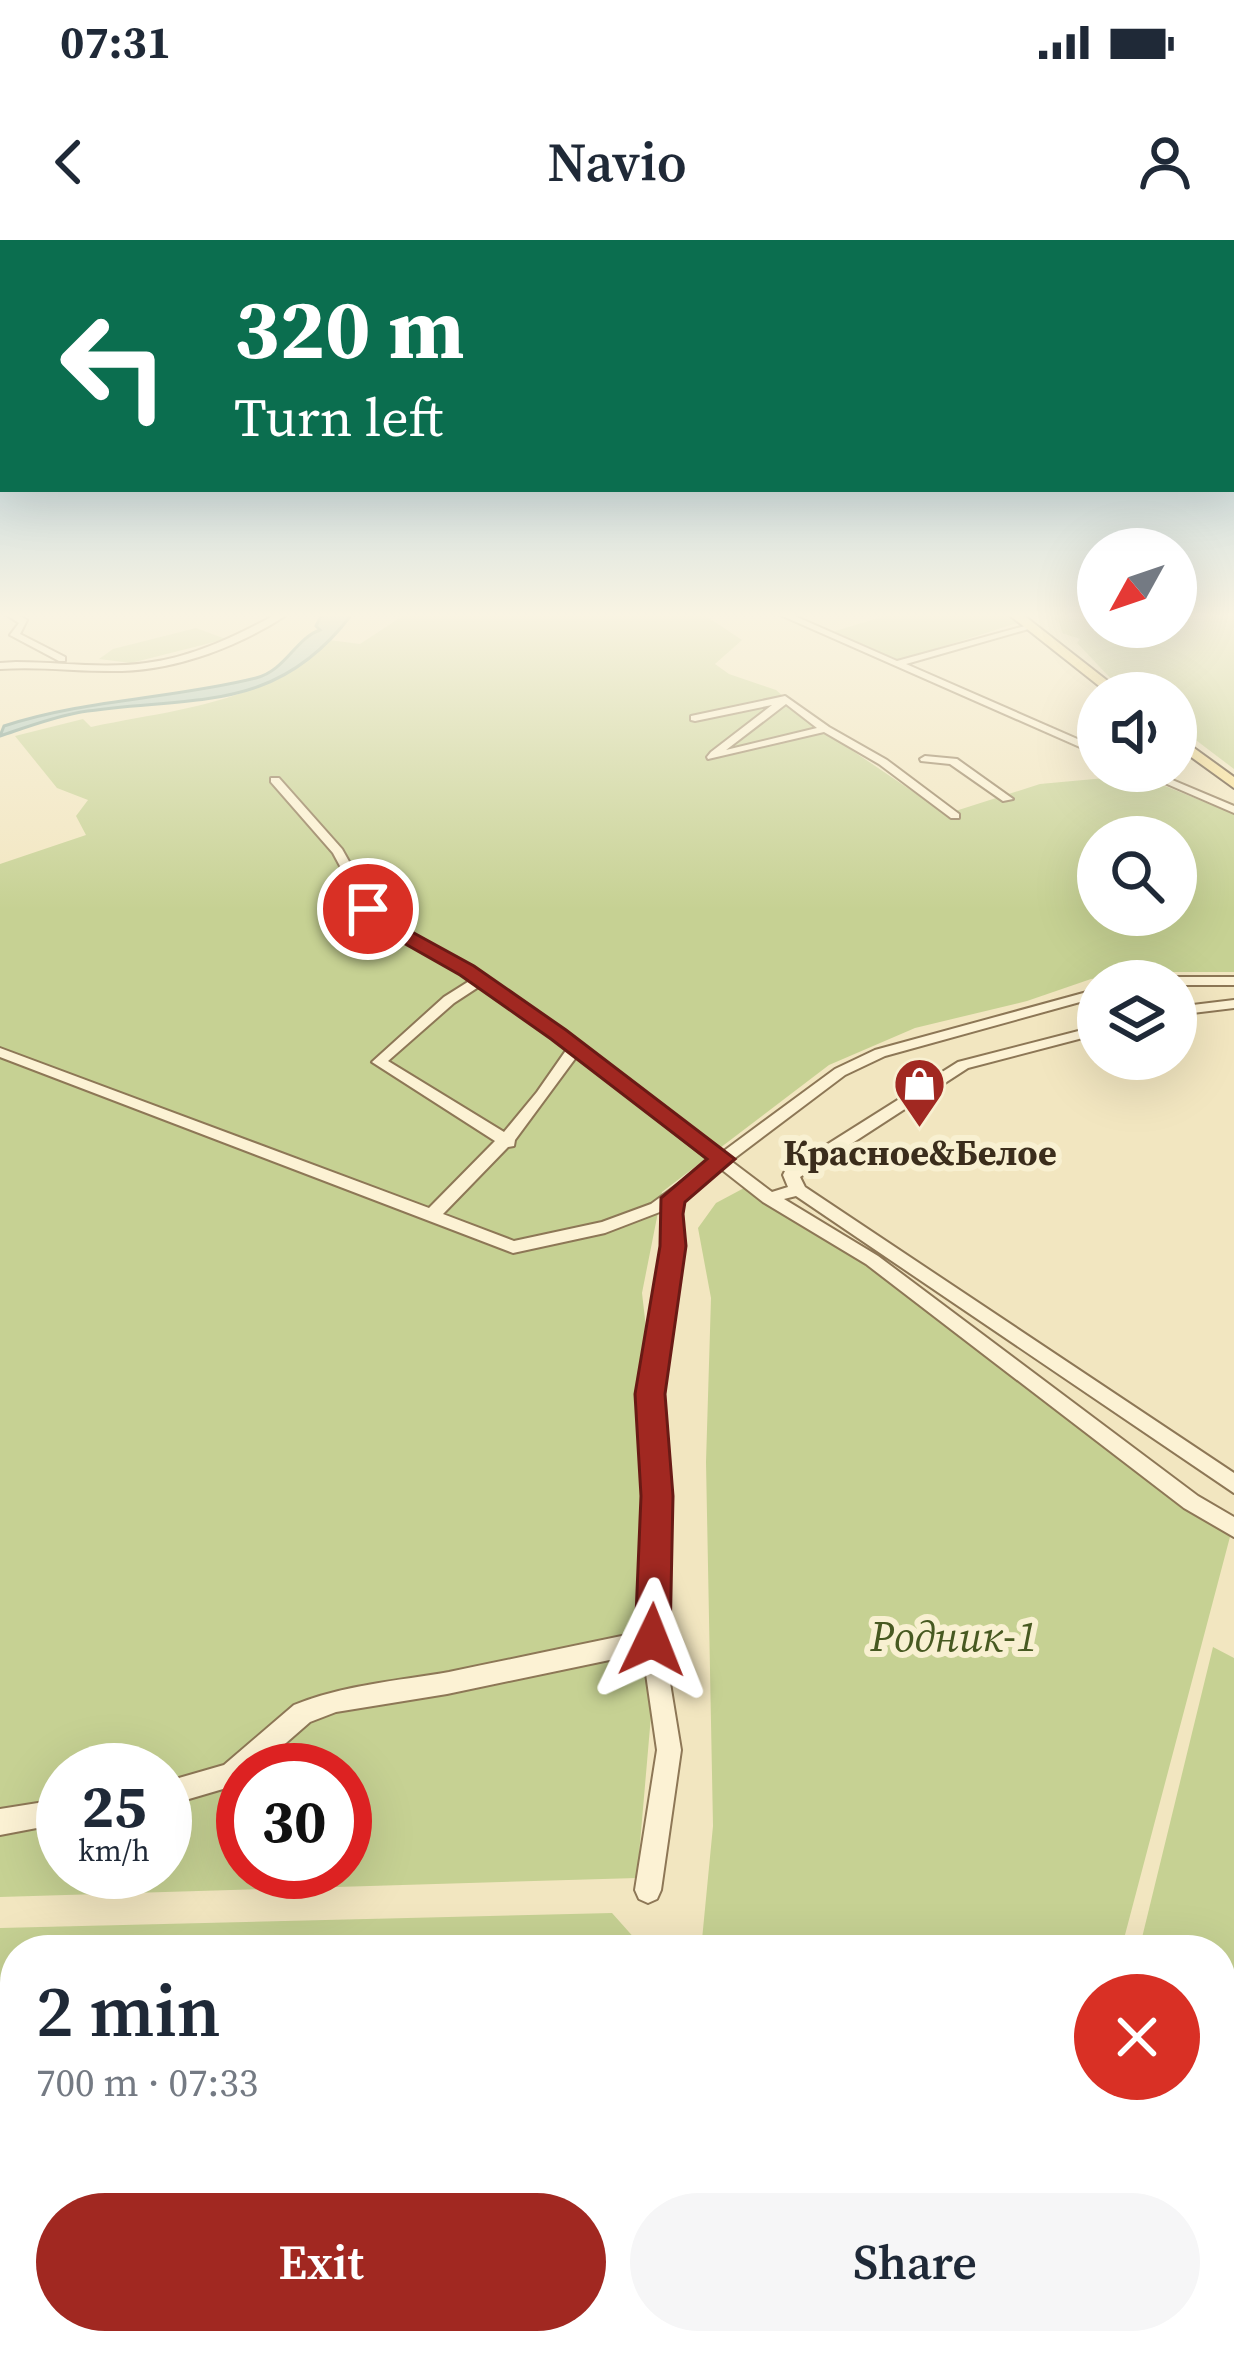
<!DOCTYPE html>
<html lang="en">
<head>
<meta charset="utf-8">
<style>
  body { margin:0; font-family:"Source Serif 4",serif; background:#f6f6f7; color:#1f2937; height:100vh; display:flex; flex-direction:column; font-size:45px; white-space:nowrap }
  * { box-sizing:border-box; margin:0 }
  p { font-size:39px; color:#747a83 }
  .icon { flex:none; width:66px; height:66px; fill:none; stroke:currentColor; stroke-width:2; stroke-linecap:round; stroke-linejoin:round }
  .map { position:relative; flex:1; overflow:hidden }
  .sheet { position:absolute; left:0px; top:1695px; width:1236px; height:420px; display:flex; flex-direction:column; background:#fff; border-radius:48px 48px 0 0; box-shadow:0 12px 48px #0002 }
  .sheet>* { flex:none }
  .banner { position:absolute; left:0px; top:0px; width:1236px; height:252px; box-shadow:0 12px 48px #0002; background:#0b6e4f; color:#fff; overflow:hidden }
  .needle { width:78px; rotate:230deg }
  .tools { position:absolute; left:1077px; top:288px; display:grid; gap:24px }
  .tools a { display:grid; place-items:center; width:120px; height:120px; border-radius:50%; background:#fff; box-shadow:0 12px 48px #0002; font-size:60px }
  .speed { position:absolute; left:36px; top:1503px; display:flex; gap:24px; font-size:60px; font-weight:700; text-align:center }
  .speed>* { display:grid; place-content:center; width:156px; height:156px; border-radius:50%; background:#fff; box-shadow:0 12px 48px #0002; line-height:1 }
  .speed small { font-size:30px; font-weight:400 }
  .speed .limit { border:18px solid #d22; background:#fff; color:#111 }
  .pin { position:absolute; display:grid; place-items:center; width:102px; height:102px; color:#fff; margin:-51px; border:6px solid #fff; border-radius:50%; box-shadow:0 3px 12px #0007 }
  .me { position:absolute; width:132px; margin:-66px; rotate:2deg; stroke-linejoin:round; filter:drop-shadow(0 0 9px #0008) }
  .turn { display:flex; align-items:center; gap:42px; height:252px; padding:0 36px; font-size:54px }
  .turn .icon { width:156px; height:156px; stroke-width:2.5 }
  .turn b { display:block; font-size:84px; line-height:102px }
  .round { display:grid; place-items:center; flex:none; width:126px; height:126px; border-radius:63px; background:#f6f6f7 }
  .head { display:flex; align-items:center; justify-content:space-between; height:204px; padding:0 36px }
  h1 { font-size:72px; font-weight:600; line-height:90px }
  .action { display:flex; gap:24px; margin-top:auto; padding:24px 36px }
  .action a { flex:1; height:138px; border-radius:72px; background:#a12821; color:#fff; font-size:48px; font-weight:600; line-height:138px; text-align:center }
  .action a+a { background:#f6f6f7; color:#1f2937 }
  .status { display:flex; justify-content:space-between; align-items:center; height:84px; padding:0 60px; background:#fff; direction:ltr }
  .status svg { height:33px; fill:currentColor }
  header { display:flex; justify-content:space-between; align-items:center; height:156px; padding:0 36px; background:#fff; font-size:54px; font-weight:600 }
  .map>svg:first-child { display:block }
  .green { fill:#c6d193; fill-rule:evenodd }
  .water { fill:#a4c4bc; stroke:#6a938b; stroke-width:3 }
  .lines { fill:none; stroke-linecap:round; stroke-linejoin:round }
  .minor-casing { stroke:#8d7756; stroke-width:4 }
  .major-casing { stroke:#5a442b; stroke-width:4 }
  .minor { fill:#fcf2d4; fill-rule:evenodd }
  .major { fill:#f8e095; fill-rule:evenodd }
  .route { fill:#a12821; stroke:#691a15; stroke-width:3 }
  .labels { text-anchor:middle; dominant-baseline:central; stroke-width:12; stroke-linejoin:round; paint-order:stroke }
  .poi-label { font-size:36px; font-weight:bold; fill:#3b2d1c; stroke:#f8f0d1 }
  .near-park-label { font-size:42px; font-style:italic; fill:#475921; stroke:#f8f0d1 }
</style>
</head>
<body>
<div class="status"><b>07:31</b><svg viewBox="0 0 49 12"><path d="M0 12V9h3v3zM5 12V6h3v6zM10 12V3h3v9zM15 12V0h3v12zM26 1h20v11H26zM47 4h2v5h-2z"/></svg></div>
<header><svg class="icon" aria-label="back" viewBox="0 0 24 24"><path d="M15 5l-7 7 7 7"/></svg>Navio<svg class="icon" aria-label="person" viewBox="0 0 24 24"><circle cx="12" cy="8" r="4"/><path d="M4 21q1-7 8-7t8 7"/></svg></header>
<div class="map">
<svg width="1234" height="2115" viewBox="0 0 1234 2115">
  <rect width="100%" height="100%" fill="#f2e6c0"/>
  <path class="green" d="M393 374H703L742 400 715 424 729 434 776 450 819 488 946 574 1040 544 1138 535 1234 574V732H1147L1091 739 1027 761 915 788 829 825 662 952 642 1053 668 1279 637 1638 0 1657V624L86 595 76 576 88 560 57 548 15 496 83 479 91 487C183 468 257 465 329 400L360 404 401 377ZM1098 597H1176V675H1098ZM63 1530H165V1632H63ZM243 1530H345V1632H243Z
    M892 374H1006L1017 383 898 421 832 392Z
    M1040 374H1098V387H1176V374H1234V529L1176 485V453H1141V448L1117 445 1077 403 1080 399 1062 393 1059 381Z
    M196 388 226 399 131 423 99 419 113 409Z
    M746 947 898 1035 1231 1293 1121 1710H701L713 1586 706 1222 711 1058 698 988 716 963Z
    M1213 1407 1234 1418V2115H0V1688L612 1673 645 1710H15V2100H1221V1710H1139Z"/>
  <path class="water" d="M322 374H352C275 476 191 455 81 472 53 477 27 487 0 496L4 486C87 459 172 459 256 438 285 431 296 398 320 390L316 386Z"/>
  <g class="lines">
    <defs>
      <path id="minor" d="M5 374H16L27 380 20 394 65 417V421H59L10 395 19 383Z
        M277 374H288C240 406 179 429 122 431 81 432 41 426 0 429V423L16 422C59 422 103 429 146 423 193 417 236 396 277 374Z
        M778 374H790L897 421 1032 384V388L906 424 1098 508V515Z
        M785 456 829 487 887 520 959 574V578H951L879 524 824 492 708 519 707 517 711 512 772 465 695 481 691 480V476ZM786 464 817 488 726 510Z
        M925 516 957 519 1013 559 1003 561 950 524 921 521 920 519Z
        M1137 531H1151L1234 566V573Z
        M271 538H279L342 609 379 675 485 737 563 792 721 913 835 829 875 810 1098 749V757L885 816 845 835 731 921 772 952 788 947 783 935 785 931 958 822 1098 786V794L968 828 800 937 805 947 1234 1233V1253L796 956 784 959 878 1016 1198 1256 1234 1277V1297L1184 1268 866 1024 763 962 721 929 682 958V1006L660 1154 667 1255 663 1400 681 1510 661 1650 657 1659 648 1663 639 1659 635 1650 657 1510 643 1413 447 1454 336 1472 310 1482 255 1530H243V1541L240 1544 165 1566V1542L224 1525 294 1465C344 1445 396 1441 449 1432 513 1419 577 1405 641 1392L647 1255 640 1154 664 1006 665 970 605 993 513 1013 0 817V808L429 968 495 901 372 822 444 757 471 740 369 680 333 613 271 542ZM480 746 567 809 537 852 504 892 388 821 454 763ZM577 816 710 921 651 964 602 982 514 1001 443 974 508 907 514 906 515 900Z
        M1145 737H1234V745H1176V741H1138Z
        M1234 760V768L1176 775V767Z
        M63 1559V1583L0 1595V1569Z"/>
      <path id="major" d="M1008 374H1022L1123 453H1108Z
        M1176 495 1234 537V548L1176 506Z"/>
    </defs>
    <use href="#minor" class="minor-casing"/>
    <use href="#major" class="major-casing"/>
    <use href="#minor" class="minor"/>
    <use href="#major" class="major"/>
  </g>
  <linearGradient id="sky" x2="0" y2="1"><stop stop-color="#8dbad6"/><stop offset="0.56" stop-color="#f9f4e3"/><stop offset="1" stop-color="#f9f4e3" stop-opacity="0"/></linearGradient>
  <rect width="1234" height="670" fill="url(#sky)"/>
  <path class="route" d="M361 665H374L392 681 474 726 566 790 735 919 685 962 683 974 686 1006 665 1154 673 1256 670 1400 665 1411 652 1416 640 1411 635 1400 641 1256 635 1154 660 1006 661 958 707 919 551 799 460 735 379 689 361 673Z"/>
  <defs>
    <symbol id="shop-pin" viewBox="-11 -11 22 30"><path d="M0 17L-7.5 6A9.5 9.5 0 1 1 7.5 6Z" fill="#a12821" stroke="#f8f0d1"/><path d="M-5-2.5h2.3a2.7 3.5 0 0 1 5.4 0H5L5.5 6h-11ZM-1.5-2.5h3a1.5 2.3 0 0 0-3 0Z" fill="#fff"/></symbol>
  </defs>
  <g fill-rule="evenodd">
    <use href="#shop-pin" x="890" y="814" width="59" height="81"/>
  </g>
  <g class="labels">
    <g class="poi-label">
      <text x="920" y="912">Красное&amp;Белое</text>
    </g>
    <g class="near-park-label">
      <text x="954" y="1396">Родник-1</text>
    </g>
  </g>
</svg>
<div class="tools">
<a><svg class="needle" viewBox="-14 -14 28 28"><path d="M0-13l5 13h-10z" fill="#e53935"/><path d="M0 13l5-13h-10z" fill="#747a83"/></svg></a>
<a><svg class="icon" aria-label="sound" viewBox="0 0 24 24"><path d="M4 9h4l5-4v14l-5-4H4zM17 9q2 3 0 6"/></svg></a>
<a><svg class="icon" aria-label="search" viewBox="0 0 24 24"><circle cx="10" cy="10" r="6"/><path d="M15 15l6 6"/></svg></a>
<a><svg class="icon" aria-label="layers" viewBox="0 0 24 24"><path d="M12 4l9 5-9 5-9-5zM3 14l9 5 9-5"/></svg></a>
</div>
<div class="speed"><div>25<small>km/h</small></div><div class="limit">30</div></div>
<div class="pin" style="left:368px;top:669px;background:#d93025"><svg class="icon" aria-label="arrive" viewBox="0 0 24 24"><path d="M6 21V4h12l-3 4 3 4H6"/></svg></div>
<svg class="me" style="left:652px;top:1400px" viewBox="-20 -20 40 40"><path d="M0-17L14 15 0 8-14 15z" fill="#a12821" stroke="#fff" stroke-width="4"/></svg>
<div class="banner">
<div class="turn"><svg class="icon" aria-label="left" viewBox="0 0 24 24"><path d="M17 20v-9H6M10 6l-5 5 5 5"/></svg><div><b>320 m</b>Turn left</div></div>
</div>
<section class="sheet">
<div class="head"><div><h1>2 min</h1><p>700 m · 07:33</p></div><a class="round" style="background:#d93025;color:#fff"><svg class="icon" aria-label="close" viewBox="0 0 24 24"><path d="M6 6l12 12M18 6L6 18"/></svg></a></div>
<div class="action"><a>Exit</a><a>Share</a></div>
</section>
</div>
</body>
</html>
